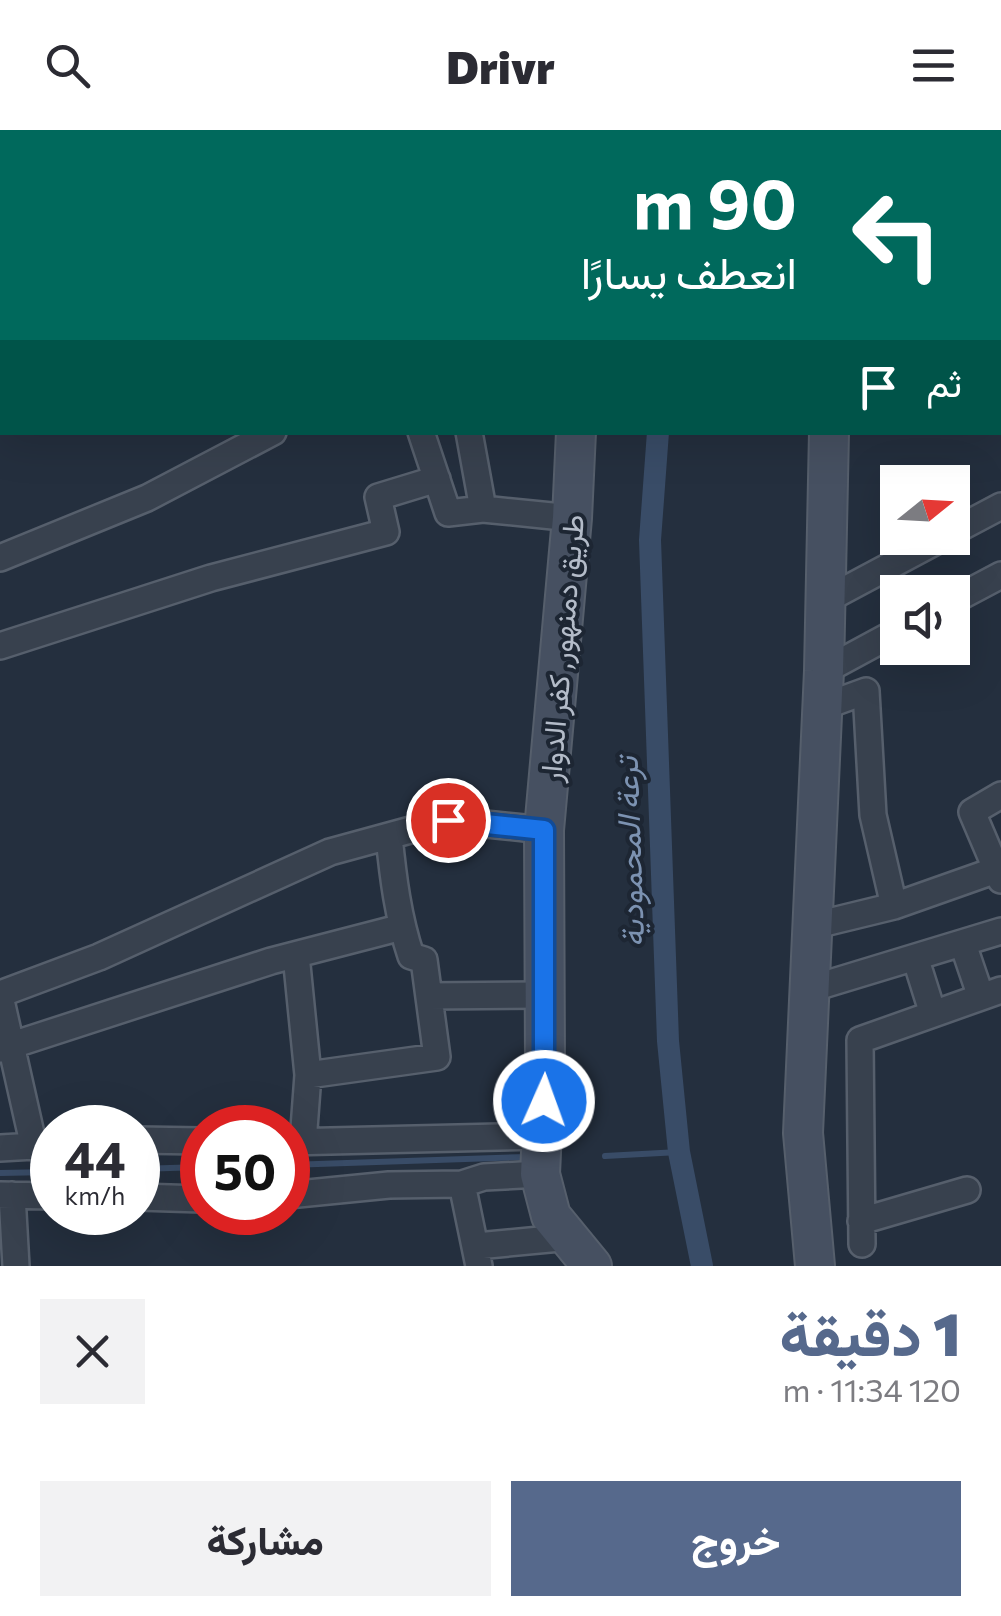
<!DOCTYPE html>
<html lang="ar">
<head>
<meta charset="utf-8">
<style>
  body { margin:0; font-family:Commissioner,Vazirmatn,sans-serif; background:#f2f2f3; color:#2b2b33; direction:rtl; height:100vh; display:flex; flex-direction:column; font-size:38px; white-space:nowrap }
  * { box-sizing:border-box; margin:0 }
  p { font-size:32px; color:#7c7c81 }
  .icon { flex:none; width:55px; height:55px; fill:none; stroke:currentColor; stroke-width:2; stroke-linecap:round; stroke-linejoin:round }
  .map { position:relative; height:1136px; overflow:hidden; direction:ltr }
  .drawer { display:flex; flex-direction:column; background:#fff; flex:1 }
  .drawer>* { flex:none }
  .hud { position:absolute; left:0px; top:0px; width:1002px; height:305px; box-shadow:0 10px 40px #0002; direction:rtl; background:#00695c; color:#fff; overflow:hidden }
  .needle { width:65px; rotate:72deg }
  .buttons { position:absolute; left:880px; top:335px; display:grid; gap:20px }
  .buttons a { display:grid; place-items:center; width:90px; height:90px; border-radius:0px; background:#fff; box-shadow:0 10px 40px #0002; font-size:50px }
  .speed { position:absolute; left:30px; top:975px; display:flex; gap:20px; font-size:50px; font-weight:700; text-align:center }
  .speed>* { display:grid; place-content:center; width:130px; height:130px; border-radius:50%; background:#fff; box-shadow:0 10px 40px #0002; line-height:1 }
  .speed small { font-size:25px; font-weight:400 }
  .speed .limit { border:15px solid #d22; background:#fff; color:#111 }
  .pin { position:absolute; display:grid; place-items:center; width:85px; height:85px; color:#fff; margin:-42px; border:5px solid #fff; border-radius:50%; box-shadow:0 2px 10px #0007 }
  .me { position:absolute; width:110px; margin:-55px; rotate:2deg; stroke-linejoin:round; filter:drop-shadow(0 0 8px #0008) }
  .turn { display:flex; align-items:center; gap:35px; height:210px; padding:0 40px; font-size:45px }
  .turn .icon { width:130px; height:130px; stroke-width:2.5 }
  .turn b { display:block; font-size:70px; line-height:85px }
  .then { display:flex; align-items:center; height:95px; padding:0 40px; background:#0003; gap:20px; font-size:38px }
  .round { display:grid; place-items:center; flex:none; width:105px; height:105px; border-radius:0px; background:#f2f2f3 }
  .headline { display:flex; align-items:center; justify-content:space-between; height:170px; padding:0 40px }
  h1 { font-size:60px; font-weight:800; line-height:75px; color:#56698c }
  .primary-button { display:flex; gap:20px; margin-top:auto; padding:20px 40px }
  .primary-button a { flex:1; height:115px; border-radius:0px; background:#56698c; color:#fff; font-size:40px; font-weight:800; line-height:115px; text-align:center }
  .primary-button a+a { background:#f2f2f3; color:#2b2b33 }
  header { display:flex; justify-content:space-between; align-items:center; height:130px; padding:0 40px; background:#fff; font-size:45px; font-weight:800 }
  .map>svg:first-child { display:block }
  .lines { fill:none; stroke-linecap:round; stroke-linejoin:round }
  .stream { stroke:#394c67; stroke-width:6 }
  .canal { stroke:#394c67; stroke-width:22 }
  .street-casing { stroke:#565f6c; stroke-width:30 }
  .secondary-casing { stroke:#565f6c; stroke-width:42 }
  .street { stroke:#38414e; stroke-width:25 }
  .secondary { stroke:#465061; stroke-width:38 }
  .route-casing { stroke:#114b97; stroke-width:25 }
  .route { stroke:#1a73e8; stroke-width:18 }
  .labels { text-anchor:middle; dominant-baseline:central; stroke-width:8; stroke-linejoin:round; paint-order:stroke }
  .street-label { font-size:30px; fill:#b4bcc9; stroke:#1d2633 }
  .water-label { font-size:32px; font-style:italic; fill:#7c92b1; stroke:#1d2633 }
</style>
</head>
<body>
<header><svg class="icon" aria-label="menu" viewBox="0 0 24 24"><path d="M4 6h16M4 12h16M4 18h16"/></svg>Drivr<svg class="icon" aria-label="search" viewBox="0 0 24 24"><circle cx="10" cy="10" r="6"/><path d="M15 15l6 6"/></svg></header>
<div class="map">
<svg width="1001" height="1136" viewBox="0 0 1001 1136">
  <rect width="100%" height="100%" fill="#242f3e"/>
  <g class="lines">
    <path class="stream" d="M605 1026 679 1022
      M288 1035 526 1027
      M138 1039 202 1037
      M0 1043 52 1042"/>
    <path class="canal" d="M680 2V0
      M658 302 650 410 668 911 679 1022 702 1136"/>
    <defs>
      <path id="street" d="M199 0 200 2
        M489 2 523 0
        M421 302 448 383 483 379 572 388
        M469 302 483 379
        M952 402 1001 376
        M0 428 147 368 273 302
        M824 471 942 408
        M952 471 1001 445
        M0 516 211 448 386 402 378 367 437 349
        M824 541 898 501
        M822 577 866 561 873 685 894 776
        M1001 665 972 682 1001 750
        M812 796 894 776 996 740
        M963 814 981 867
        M296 825 308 945 303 1012
        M916 830 933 884
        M810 859 1001 801
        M0 864 99 827 330 722 447 690 544 700
        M0 866 34 1017
        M429 866 544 865
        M0 919 271 831 402 797
        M308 945 437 927 424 830 411 826C398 787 393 747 389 706
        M138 1010 202 1011
        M288 1012 541 1006
        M0 1018 52 1015
        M462 1054 479 1136
        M0 1065 52 1066
        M12 1065 16 1136
        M288 1065 389 1055 462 1054 484 1047 540 1044
        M138 1067 202 1069
        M861 1091 967 1060
        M862 1114 860 910 1001 860
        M477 1116 571 1107"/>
      <path id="secondary" d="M587 2V0
        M838 2V0
        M576 302 572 388 544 700 545 935 540 1044 551 1086 592 1136
        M815 1136 803 1003 824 541 829 302"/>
    </defs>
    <use href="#street" class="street-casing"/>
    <use href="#secondary" class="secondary-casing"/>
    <use href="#street" class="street"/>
    <use href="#secondary" class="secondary"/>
  </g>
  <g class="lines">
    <defs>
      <path id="route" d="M448 690 544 700V971"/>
    </defs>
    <use href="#route" class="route-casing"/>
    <use href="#route" class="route"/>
  </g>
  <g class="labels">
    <g class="street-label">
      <text transform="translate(560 518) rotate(-85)">طريق دمنهور, كفر الدوار</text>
    </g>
    <g class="water-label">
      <text transform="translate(628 722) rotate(-92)">ترعة المحمودية</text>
    </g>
  </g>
</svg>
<div class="buttons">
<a><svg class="needle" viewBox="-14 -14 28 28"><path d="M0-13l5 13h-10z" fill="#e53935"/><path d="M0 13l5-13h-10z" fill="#7c7c81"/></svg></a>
<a><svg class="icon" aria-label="sound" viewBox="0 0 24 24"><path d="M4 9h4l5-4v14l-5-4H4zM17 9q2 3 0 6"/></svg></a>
</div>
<div class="speed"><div>44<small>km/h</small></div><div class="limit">50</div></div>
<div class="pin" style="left:448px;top:690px;background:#d93025"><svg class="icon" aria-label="arrive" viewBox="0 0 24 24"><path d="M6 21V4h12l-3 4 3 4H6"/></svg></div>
<svg class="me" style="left:544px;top:971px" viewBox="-20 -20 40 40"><circle r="17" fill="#1a73e8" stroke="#fff" stroke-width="3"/><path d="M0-11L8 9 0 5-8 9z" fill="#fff"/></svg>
<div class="hud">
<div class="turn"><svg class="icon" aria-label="left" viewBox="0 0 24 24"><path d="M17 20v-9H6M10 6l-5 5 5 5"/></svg><div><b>90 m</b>انعطف يسارًا</div></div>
<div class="then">ثم<svg class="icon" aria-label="arrive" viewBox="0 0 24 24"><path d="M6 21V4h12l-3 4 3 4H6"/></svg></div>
</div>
</div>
<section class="drawer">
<div class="headline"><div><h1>1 دقيقة</h1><p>120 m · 11:34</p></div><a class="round"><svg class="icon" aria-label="close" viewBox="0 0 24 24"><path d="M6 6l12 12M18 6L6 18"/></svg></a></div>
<div class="primary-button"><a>خروج</a><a>مشاركة</a></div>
</section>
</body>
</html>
